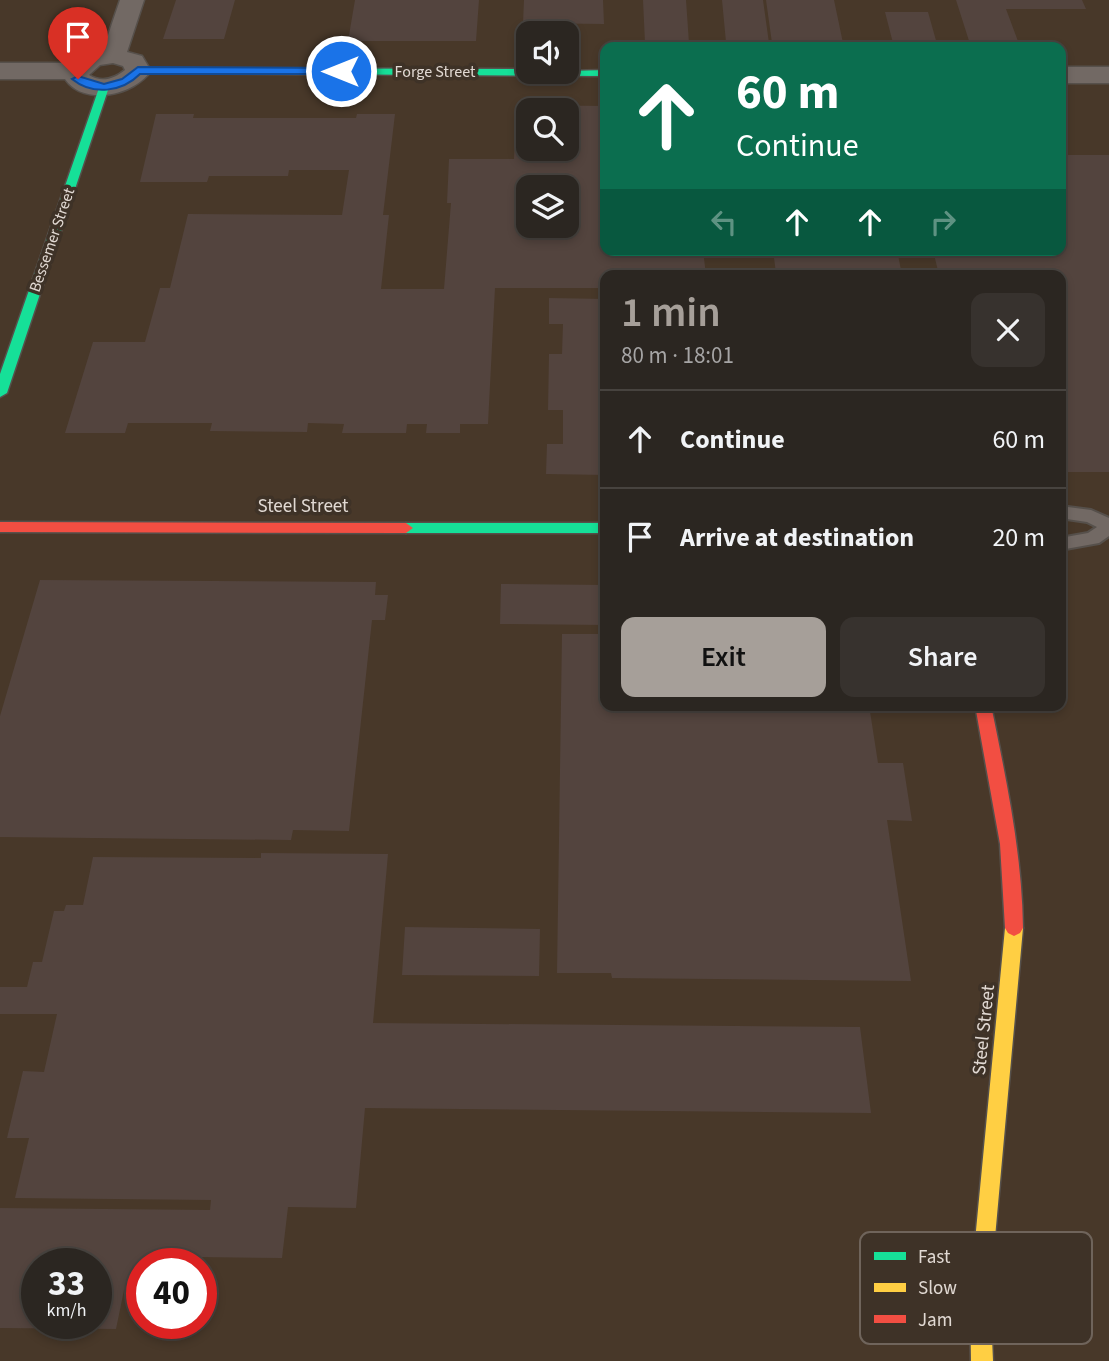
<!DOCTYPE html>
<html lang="en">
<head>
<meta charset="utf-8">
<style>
  body { margin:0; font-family:"Source Sans 3",sans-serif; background:#37322e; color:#f1f3f6; height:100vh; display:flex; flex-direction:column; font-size:26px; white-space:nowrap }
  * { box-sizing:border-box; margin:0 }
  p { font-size:23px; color:#a6a5a5 }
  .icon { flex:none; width:38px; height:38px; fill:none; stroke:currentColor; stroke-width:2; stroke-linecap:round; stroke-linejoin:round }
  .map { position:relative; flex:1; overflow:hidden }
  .details { position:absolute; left:600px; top:270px; width:466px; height:441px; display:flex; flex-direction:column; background:#2b2621; border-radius:14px; box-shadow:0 4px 10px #0003,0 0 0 2px #47433f }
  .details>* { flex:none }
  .hud { position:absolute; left:600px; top:42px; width:466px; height:214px; border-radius:14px; box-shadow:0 4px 10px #0003,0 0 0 2px #47433f; background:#0b6e4f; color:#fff; overflow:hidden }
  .fabs { position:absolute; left:516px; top:21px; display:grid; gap:14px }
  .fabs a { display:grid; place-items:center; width:63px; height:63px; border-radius:14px; background:#2b2621; box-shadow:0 4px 10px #0003,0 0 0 2px #47433f; font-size:35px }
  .speed { position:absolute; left:21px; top:1248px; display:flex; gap:14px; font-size:35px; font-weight:700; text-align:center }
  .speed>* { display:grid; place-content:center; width:91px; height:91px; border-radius:50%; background:#2b2621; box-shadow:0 4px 10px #0003,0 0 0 2px #47433f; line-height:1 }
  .speed small { font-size:18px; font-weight:400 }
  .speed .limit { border:10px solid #d22; background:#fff; color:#111 }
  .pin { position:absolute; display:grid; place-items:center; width:60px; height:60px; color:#fff; margin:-72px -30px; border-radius:50% 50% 50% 0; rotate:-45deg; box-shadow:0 0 7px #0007 }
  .pin .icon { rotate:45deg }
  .me { position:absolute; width:77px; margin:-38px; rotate:270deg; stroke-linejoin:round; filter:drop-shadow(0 0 5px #0008) }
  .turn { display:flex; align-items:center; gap:24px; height:147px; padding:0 21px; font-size:32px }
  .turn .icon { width:91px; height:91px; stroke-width:2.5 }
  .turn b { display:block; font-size:49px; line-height:60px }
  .lanes { display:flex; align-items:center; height:66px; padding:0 21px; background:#0003; justify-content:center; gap:35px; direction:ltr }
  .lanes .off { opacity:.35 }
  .round { display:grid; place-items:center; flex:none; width:74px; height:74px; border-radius:14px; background:#37322e }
  .summary { display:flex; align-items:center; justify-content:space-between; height:119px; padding:0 21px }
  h1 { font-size:42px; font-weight:600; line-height:52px; color:#a69f99 }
  .cta { display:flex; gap:14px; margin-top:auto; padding:14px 21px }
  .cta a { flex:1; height:80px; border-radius:14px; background:#a69f99; color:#111; font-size:28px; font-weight:600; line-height:80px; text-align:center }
  .cta a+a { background:#37322e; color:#f1f3f6 }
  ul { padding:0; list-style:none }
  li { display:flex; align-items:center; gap:21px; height:98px; padding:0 21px; border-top:2px solid #47433f }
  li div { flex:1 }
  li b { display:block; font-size:26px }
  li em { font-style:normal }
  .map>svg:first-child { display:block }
  .built { fill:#483829; fill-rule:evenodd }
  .building { fill:#53443e; fill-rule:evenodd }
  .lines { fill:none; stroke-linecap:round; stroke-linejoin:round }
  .lane-casing { stroke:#56504b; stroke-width:4 }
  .street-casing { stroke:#56504b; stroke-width:3 }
  .fast-casing { stroke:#56504b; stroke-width:3 }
  .slow-casing { stroke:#56504b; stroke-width:3 }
  .jam-casing { stroke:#56504b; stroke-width:3 }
  .lane { fill:#726964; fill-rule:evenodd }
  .street { fill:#726964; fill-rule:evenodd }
  .fast { fill:#16e098; fill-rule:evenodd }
  .slow { fill:#ffcf43; fill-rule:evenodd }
  .jam { fill:#f24e42; fill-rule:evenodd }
  .route { fill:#1a73e8; stroke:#114b97; stroke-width:2 }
  .labels { text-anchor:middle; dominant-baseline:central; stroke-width:7; stroke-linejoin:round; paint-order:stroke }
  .far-street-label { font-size:16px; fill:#e1d9d3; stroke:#3e3227 }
  .street-label { font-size:19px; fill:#e1d9d3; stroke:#3e3227 }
  .key { fill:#3e3227; stroke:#6f645b; stroke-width:2 }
  .key-label { font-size:19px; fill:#e1d9d3 }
</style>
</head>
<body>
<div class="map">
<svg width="1109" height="1361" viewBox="0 0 1109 1361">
  <rect width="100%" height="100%" fill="#39322c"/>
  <path class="built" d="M0 0H1109V1361H0ZM528 33H567V72H528ZM606 47H1060V250H606ZM528 110H567V149H528ZM528 187H567V226H528ZM606 275H1060V705H606ZM37 1264H96V1323H37ZM142 1264H201V1323H142Z"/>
  <path class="building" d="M176 0H235L224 39H163Z
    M355 0H479L476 41H348Z
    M524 0H603L604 24 523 23Z
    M643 0H686L689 43H645Z
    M722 0H763L769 43 726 42Z
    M766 0H834L843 43H772Z
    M956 0H1082L1086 9H1006L1019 44H970Z
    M885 12H928L937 44 893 43Z
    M516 105 606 106V250H703L706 275H606V288H495L488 424H460V433H426L427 424H407L406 433H342L344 424 308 423 307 432 210 431 212 423H128L125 433H65L93 342H145L160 288H170L188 214 342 215 349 170H289L288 176H209L207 182H140L156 114H194L193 118H356L357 114H395L383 215H389L381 289H444L451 203H447L449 159H514ZM528 110H567V149H528ZM528 187H567V226H528Z
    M1064 155H1109V472H1060V275H939L933 250H1060V161H1066Z
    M773 250H897L902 275 776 273Z
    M549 298 606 299V475L546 474 547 444H563V410H548L549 354H562L563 324H549Z
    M40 580 376 582 375 595H388L385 620H372L349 831 293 830 291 840 0 837V716Z
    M501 584 606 585V625L500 624Z
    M562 634H603L606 705H869L878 763H903L912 821 887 820 911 981 612 978 611 973H557Z
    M261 853 388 854 373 1023 860 1027 871 1113 365 1108 356 1208 288 1207 282 1258 199 1257 198 1264H142V1290H124L116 1329 0 1328V1208L210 1210 211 1200 15 1198 29 1138H7L23 1071 44 1072 57 1014H0V987H27L33 962H42L54 911H64L66 905H83L93 857 261 858ZM37 1264H96V1323H37Z
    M405 927 540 929 539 976 402 975Z"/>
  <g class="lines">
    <defs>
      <path id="lane" d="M1060 506 1091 510 1109 518V536L1099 543 1060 550V538L1088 533 1097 527 1087 522 1060 518Z"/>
      <path id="street" d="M120 0H144L127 52 142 56 151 71C134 95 84 107 65 79H0V63H70L83 54 103 50ZM113 63 123 66 125 70C114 79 102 83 89 75L100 65Z
        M1060 67H1109V83H1060Z"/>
      <path id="fast" d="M138 68 528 69V72L606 70V76L134 73 133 71Z
        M100 85 109 87 7 393 0 397V374Z
        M406 523H606V533H406L399 528Z"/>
      <path id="slow" d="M1014 920 1020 923 1023 928 990 1293 993 1361H971L970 1293 1005 928 1008 923Z"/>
      <path id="jam" d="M0 522 406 523 413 528 406 533 0 532Z
        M975 705H991C1006 779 1022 852 1023 928L1020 933 1014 936 1008 933 1005 928 1000 844Z"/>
    </defs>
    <use href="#lane" class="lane-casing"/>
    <use href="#street" class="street-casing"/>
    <use href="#fast" class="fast-casing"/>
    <use href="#slow" class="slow-casing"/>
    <use href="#jam" class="jam-casing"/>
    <use href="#lane" class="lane"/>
    <use href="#street" class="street"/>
    <use href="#fast" class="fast"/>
    <use href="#slow" class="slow"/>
    <use href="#jam" class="jam"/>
  </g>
  <path class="route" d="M138 67 341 68 347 71 341 74H140C122 92 93 96 72 79L78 76 104 84 122 79Z"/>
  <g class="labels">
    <g class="far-street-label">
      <text x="435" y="72">Forge Street</text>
      <text transform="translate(52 240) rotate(-71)">Bessemer Street</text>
    </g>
    <g class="street-label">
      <text x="303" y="506">Steel Street</text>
      <text transform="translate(984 1030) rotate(-84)">Steel Street</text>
    </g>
  </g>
  <rect x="860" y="1232" width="232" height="112" rx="10" class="key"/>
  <rect x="874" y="1252" width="32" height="8" fill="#16e098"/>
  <rect x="874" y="1283" width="32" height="9" fill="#ffcf43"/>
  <rect x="874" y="1315" width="32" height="8" fill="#f24e42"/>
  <g class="key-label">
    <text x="918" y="1263">Fast</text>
    <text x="918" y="1294">Slow</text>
    <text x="918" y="1326">Jam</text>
  </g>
</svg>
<div class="fabs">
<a><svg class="icon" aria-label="sound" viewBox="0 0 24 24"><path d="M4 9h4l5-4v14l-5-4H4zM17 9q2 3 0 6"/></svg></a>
<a><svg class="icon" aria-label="search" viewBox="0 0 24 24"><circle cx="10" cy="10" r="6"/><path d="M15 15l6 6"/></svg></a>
<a><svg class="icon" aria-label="layers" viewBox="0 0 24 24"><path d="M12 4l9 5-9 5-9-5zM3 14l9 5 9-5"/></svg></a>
</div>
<div class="speed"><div>33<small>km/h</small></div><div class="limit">40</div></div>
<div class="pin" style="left:78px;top:79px;background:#d93025"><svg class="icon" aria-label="arrive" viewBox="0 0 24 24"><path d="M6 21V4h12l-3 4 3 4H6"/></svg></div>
<svg class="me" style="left:341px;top:71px" viewBox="-20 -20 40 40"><circle r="17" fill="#1a73e8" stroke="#fff" stroke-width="3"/><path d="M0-11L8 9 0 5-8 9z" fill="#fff"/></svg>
<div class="hud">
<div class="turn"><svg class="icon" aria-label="ahead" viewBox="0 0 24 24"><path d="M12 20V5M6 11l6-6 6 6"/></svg><div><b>60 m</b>Continue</div></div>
<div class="lanes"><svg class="icon off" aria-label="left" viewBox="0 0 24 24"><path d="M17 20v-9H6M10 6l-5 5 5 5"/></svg><svg class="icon" aria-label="ahead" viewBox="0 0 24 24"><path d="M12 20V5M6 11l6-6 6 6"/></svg><svg class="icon" aria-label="ahead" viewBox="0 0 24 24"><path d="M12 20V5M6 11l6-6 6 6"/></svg><svg class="icon off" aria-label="right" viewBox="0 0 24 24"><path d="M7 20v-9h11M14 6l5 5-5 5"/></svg></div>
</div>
<section class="details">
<div class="summary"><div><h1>1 min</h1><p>80 m · 18:01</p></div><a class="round"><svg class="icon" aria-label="close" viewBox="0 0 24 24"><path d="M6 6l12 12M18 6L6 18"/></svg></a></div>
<ul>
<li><svg class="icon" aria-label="ahead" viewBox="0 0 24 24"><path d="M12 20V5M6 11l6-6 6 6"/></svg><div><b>Continue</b></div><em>60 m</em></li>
<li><svg class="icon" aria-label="arrive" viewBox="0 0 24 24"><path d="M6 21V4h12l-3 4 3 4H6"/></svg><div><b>Arrive at destination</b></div><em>20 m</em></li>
</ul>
<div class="cta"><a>Exit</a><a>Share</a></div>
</section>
</div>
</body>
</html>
